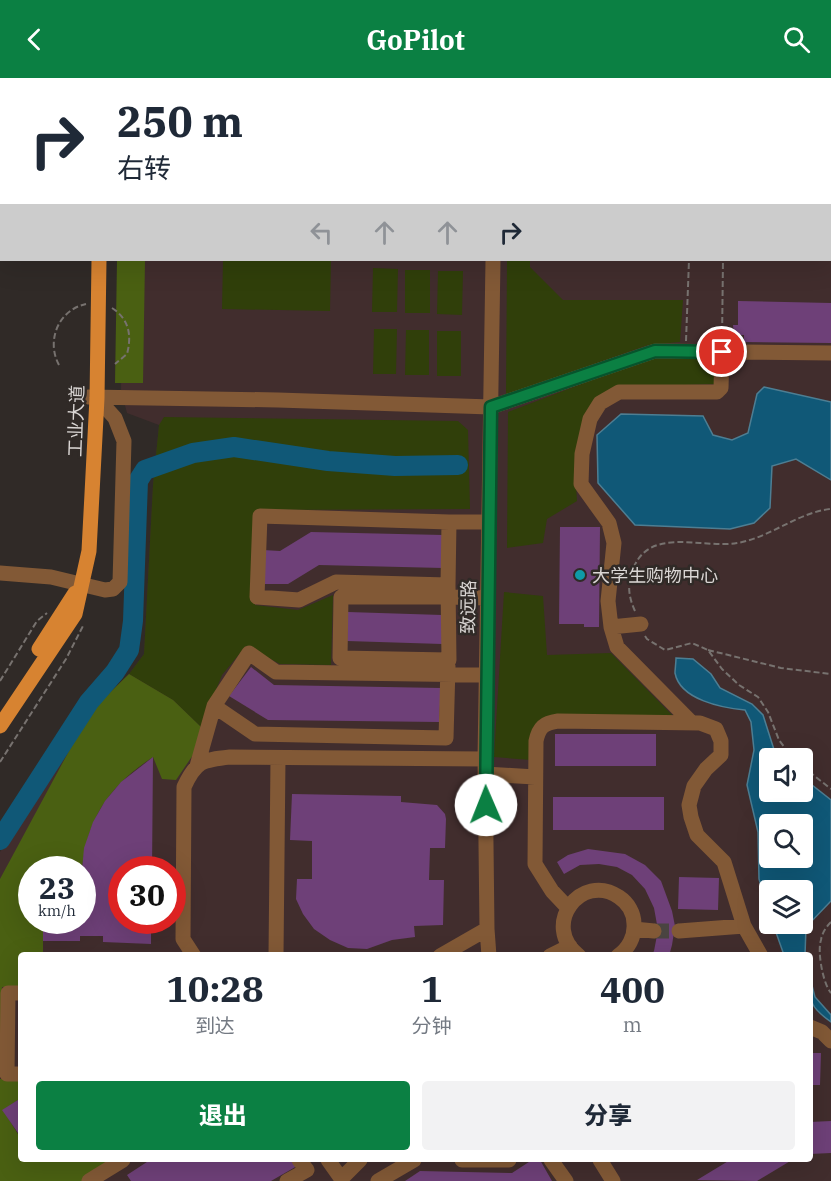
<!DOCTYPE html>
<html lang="zh">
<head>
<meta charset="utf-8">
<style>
  body { margin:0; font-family:"IBM Plex Serif","Noto Sans SC",serif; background:#f2f2f3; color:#1f2937; height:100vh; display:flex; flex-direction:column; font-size:22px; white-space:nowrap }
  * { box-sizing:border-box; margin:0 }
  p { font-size:20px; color:#747a83 }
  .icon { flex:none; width:33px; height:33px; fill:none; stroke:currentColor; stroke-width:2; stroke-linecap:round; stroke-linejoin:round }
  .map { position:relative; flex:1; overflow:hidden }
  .details { position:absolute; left:18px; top:874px; width:795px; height:210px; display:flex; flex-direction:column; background:#fff; border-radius:6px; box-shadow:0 6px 24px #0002 }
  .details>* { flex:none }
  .top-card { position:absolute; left:0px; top:0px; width:831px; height:183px; box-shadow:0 6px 24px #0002; background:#fff; color:#1f2937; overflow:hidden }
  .fabs { position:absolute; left:759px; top:670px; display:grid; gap:12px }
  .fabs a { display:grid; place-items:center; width:54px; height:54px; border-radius:6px; background:#fff; box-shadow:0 6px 24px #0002; font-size:30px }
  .speed { position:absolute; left:18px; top:778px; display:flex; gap:12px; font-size:30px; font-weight:700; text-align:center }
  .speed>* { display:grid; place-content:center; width:78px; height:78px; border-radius:50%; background:#fff; box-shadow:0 6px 24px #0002; line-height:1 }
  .speed small { font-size:15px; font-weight:400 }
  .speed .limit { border:9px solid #d22; background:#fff; color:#111 }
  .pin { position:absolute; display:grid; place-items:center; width:51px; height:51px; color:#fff; margin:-26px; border:3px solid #fff; border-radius:50%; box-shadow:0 2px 6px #0007 }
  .me { position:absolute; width:66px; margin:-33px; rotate:359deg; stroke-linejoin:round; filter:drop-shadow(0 0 4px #0008) }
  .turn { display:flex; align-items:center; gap:21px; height:126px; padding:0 18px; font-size:27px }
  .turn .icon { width:78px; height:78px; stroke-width:2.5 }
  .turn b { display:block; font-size:42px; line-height:51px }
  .lanes { display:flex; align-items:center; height:57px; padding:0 18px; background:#0003; justify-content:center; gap:30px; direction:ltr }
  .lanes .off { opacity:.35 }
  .eta { display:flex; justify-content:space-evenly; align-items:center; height:102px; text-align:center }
  .eta b { font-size:36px; font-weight:800; line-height:42px }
  .primary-button { display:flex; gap:12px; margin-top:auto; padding:12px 18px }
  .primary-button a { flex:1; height:69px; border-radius:6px; background:#0b8043; color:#fff; font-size:24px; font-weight:800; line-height:69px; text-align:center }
  .primary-button a+a { background:#f2f2f3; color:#1f2937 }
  header { display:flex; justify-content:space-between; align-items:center; height:78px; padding:0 18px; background:#0b8043; color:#fff; font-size:27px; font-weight:800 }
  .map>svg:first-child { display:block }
  .education { fill:#412d2d; fill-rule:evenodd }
  .green { fill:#303f0a }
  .forest { fill:#4a6012 }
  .water { fill:#105877; stroke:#4d7e93; stroke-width:1.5; fill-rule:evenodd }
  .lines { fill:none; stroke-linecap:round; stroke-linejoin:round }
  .river { stroke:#105877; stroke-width:20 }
  .building { fill:#6e4078 }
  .minor-tunnel { stroke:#4a4441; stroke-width:15; stroke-dasharray:15 8; stroke-linecap:butt }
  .path { stroke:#77726f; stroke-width:2; stroke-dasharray:6 3; stroke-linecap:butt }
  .minor { stroke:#825936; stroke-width:15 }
  .major { stroke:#d78331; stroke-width:15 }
  .route-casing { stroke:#07532c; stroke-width:15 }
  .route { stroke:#0b8043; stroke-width:10 }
  .culture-dot { fill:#0f9aa8; stroke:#302a27; stroke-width:2 }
  .labels { text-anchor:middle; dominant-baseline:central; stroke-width:5; stroke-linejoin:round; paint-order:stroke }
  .street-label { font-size:18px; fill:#dad6d4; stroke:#302a27 }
  .poi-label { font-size:18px; fill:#dad6d4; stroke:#302a27; text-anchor:start }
</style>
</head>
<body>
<header><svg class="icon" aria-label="back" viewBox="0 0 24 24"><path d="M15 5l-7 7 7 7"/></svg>GoPilot<svg class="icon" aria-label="search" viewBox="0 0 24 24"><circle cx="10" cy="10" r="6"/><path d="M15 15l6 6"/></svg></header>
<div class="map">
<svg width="831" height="1103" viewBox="0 0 831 1103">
  <rect width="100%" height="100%" fill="#302a27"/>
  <path class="education" d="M123 0H831V1103H0V774L90 634 129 596 144 576 153 407 159 347 127 335 121 312 122 182H830V2ZM770 681H802V714H770ZM770 747H802V780H770ZM32 792H82V843H32ZM122 792H172V843H122ZM770 813H802V846H770ZM21 878H810V1082H21Z"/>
  <path class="green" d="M223 182H331L330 233 222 231Z
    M507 182H530V189L563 222H683L680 264 648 267 506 317Z
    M373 190 398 191 397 234H372Z
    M405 192H430V235H405Z
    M438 193H463L462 237 437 236Z
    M374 251H397L396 296H373Z
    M406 252H429V297H405Z
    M437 253H461V298H437Z
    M647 281H715L716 306 618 309 595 323 575 392 577 423 547 441 543 465 507 470 508 334Z
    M164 339 458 343 468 352 470 431 256 432 255 527 298 532 333 517 331 587 280 586 246 568 222 597 201 649 173 622 129 596 144 576 153 407 159 347Z
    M504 514 543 518 547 577 611 575 674 639 551 638 531 682 494 679Z"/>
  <path class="forest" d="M117 182H145L143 305H115Z
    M129 596 173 622 201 649 195 674 176 702 162 701 153 679C109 708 87 740 82 792H32V843H43V877L21 878V909H2L0 1001H21V1020L3 1032 21 1061V1082H114L82 1103H0V801L90 634Z"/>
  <path class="water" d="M764 309 831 324V402L796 381 772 388 770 430 754 445 730 451 635 447 598 405 597 357 621 336 703 338 713 357 732 362 748 355 757 316Z
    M676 580 693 581 711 596 720 610 752 626 763 637 777 681H770V714H802L803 700 831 722V823L806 849 805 877H784L773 846H802V813H770L769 836 759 801 758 754 747 707 754 672 751 644 745 632C723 630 680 622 675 595 675 591 676 585 676 580ZM770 747H802V780H770Z
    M810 900 815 919 831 937V944C810 929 810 925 810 900Z"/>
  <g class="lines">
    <path class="river" d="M0 762 89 624 115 594 129 572 133 543 138 403 145 392 193 375 234 369 328 383 395 388 458 387"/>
  </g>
  <path class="building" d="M738 223 831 225V265L744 264V257H734L733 247H738Z
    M560 449H600L599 549H584V546H559Z
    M311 454 443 457V490L319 487 288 506H263V472L280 473Z
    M348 534 442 537V566L347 563Z
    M251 589 274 607 441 610 439 644 268 642 229 618Z
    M555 656H656V688H555Z
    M153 679 152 792H122V843H151V866L103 864V858H80V863H43V843H82V792L84 770 93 744 105 723 121 704Z
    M292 716 401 718V724L437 727 445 736 446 741 445 770H430L429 802H444L443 847 414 848 415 859 392 862 367 871 348 870 330 862 314 851 303 836 296 821 297 801H312V763L290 762Z
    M553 719H664V752H553Z
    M588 771 625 776 645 787 661 803 672 833 675 848 672 867 669 878H651L654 873 658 852 654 830 645 811 632 797 617 789 599 786 580 787 564 796 557 784 568 777Z
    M679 799 719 800 718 832 678 831Z
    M810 975H821L820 1007H810Z
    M21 1020V1053L18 1055 2 1032Z
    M831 1043V1075L810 1076V1044Z
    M150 1082H293L297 1088 271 1103H131L127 1097Z
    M532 1082H540L552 1103H405L420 1093 512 1095Z
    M730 1082H792L757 1103 697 1102Z"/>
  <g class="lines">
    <path class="minor-tunnel" d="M654 853H679"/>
    <path class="path" d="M112 230C129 241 132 257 127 276L115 286
      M686 263 689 182
      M722 263 723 182
      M59 287C46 263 58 232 86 226
      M635 533C629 520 627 508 632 494 647 447 701 471 737 465 770 460 798 434 831 431
      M645 558 647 561 665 572 692 565 708 572 722 591 739 607 758 619 768 634 779 662 793 681
      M708 572 781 590 831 596
      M0 603 37 543 47 535
      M0 684 66 581 84 546
      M802 688 831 711
      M831 844C826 849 822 855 821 862 817 873 823 906 831 915"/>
    <path class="minor" d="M496 2V0
      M691 2V0
      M726 2V0
      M830 18H831
      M0 29H2
      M88 319 278 322 491 329 655 273 831 275
      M449 444 448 507 336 504 299 522 257 519 260 438 449 444H489
      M0 495 51 499 105 512 113 511 120 504 124 363 115 340 97 320
      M448 507 449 582 340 580 341 519H448L488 520
      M611 549 641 546
      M214 628 255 656 446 660 448 588
      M692 645 617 569 611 549 608 523 614 465 609 445 581 406 582 376 590 341 600 325 619 314H717L721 310 722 274
      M197 688 214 628 249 575 276 594 487 597
      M485 696 535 699
      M568 830 552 813 535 786 536 663C539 649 544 645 558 643L700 645 716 651 721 663V677L706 691 694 708 689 727 691 739 697 757 724 784 744 848 761 878
      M634 851 654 853
      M679 853 744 848
      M194 878 183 861 184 709C196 683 202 682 230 679L485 681
      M276 878 278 680
      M440 878 487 851
      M489 878 487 851 485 681 493 182
      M550 878 570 868
      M579 878C540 848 581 793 619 819 628 825 634 835 634 846 635 859 628 871 618 878
      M21 915H8L7 996H21
      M810 949 822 954 831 963
      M328 1082 343 1103
      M462 1082H509
      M551 1082 566 1103
      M600 1082 613 1103
      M341 1101 360 1082
      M89 1103 123 1082
      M287 1103 307 1092 299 1082
      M378 1103 414 1082"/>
    <path class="major" d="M102 2V0
      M39 571 75 515
      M0 648 75 536 89 473 97 320 99 182"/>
  </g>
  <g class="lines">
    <defs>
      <path id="route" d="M486 727 491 329 655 273 722 274"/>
    </defs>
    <use href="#route" class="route-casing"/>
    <use href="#route" class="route"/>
  </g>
  <circle class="culture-dot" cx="580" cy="497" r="6"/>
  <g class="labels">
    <g class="street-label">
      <text transform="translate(76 343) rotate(-88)">工业大道</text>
      <text transform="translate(468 529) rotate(-89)">致远路</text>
    </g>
    <g class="poi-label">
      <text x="592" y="497">大学生购物中心</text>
    </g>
  </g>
</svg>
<div class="fabs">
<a><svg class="icon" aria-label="sound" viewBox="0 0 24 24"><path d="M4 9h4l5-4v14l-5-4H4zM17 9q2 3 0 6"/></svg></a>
<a><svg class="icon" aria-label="search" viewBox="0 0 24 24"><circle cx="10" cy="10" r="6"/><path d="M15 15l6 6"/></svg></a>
<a><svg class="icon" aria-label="layers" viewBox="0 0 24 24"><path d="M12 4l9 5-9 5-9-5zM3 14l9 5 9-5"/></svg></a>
</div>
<div class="speed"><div>23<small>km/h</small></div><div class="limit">30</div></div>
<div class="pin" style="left:722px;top:274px;background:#d93025"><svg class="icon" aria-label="arrive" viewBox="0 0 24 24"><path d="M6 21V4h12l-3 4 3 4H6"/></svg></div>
<svg class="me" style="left:486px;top:727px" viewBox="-20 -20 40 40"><circle r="19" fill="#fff"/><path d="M0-13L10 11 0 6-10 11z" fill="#0b8043"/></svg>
<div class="top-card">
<div class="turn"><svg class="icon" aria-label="right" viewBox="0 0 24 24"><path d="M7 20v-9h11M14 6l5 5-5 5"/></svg><div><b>250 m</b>右转</div></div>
<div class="lanes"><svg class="icon off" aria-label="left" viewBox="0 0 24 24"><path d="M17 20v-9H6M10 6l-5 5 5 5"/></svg><svg class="icon off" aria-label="ahead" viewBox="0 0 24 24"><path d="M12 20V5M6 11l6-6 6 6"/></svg><svg class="icon off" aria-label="ahead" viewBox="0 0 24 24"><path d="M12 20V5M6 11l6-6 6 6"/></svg><svg class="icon" aria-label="right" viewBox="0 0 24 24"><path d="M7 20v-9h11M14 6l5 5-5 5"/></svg></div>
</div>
<section class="details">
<div class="eta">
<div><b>10:28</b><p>到达</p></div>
<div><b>1</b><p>分钟</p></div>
<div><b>400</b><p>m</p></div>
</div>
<div class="primary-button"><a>退出</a><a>分享</a></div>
</section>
</div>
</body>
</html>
